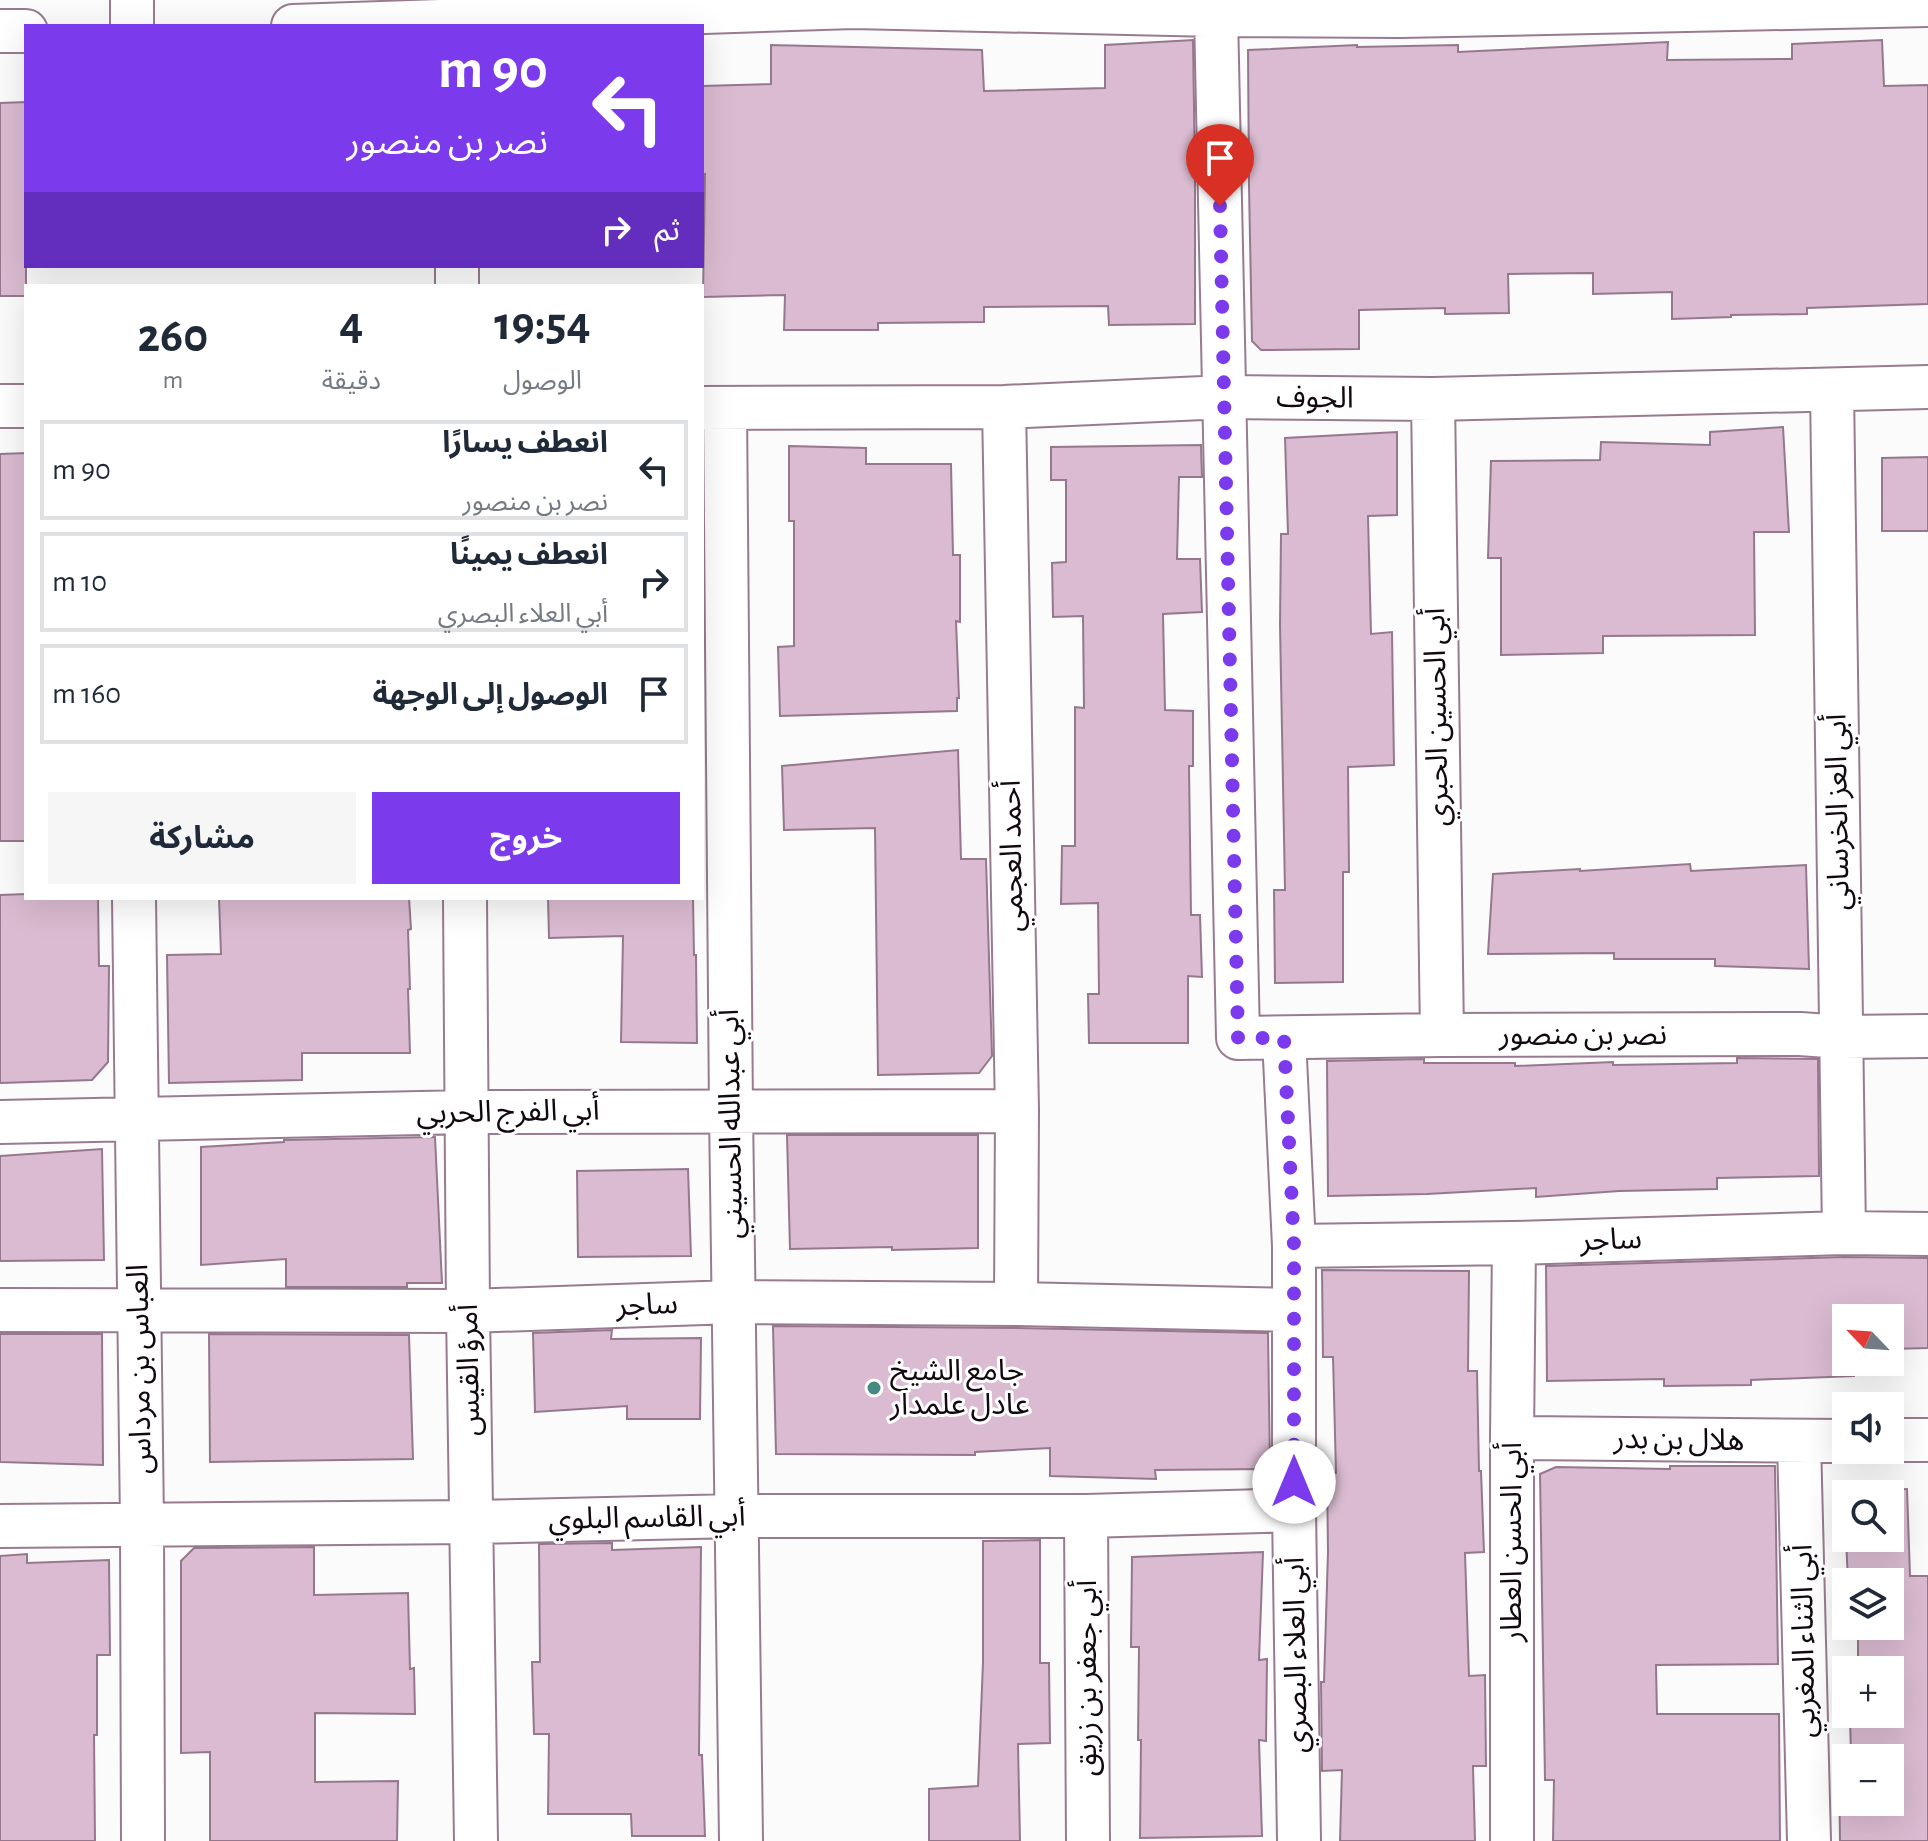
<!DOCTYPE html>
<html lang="ar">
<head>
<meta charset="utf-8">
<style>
  body { margin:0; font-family:"Alegreya Sans","Noto Sans Arabic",sans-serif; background:#f6f6f7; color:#1f2937; direction:rtl; height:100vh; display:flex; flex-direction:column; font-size:30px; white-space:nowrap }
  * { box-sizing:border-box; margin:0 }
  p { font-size:26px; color:#747a83 }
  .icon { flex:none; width:44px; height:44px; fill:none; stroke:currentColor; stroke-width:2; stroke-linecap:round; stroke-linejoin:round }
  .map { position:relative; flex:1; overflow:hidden; direction:ltr }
  .panel { position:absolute; left:24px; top:284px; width:680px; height:616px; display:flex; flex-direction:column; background:#fff; border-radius:0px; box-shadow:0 8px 32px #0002; direction:rtl }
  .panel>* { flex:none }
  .hud { position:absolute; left:24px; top:24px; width:680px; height:244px; border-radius:0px; box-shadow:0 8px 32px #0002; direction:rtl; background:#7c3aed; color:#fff; overflow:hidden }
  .needle { width:52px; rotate:295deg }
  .fabs { position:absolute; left:1832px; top:1304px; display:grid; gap:16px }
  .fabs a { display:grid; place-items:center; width:72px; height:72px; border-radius:0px; background:#fff; box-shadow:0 8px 32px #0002; font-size:40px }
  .pin { position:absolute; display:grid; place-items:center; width:68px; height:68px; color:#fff; margin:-82px -34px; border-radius:50% 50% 50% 0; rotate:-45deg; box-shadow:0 0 8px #0007 }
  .pin .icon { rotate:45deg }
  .me { position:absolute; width:88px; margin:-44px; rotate:0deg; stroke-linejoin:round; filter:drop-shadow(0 0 6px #0008) }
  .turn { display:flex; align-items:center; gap:28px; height:168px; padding:0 24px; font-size:36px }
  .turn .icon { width:104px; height:104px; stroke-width:2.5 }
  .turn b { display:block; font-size:56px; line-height:68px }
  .then { display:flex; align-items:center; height:76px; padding:0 24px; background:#0003; gap:16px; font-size:30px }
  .eta { display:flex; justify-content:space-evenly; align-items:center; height:136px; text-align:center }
  .eta b { font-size:48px; font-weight:700; line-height:56px }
  .primary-button { display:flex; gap:16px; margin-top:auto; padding:16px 24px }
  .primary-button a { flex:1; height:92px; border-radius:0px; background:#7c3aed; color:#fff; font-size:32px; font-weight:700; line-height:92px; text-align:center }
  .primary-button a+a { background:#f6f6f7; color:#1f2937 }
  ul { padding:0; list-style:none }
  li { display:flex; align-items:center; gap:24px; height:100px; margin:0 16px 12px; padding:0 8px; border:4px solid #e0e1e3; border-radius:0px }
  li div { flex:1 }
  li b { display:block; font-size:30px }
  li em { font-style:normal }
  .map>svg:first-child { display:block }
  .building { fill:#dabbd1; stroke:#95788d; stroke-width:2 }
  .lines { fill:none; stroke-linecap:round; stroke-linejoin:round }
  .minor-casing { stroke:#987b91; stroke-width:46 }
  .minor { stroke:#fff; stroke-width:42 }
  .route { stroke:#7c3aed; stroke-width:14; stroke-dasharray:0 25.2 }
  .poi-dot { fill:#448a82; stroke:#fff; stroke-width:3 }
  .labels { text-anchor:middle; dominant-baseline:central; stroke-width:6; stroke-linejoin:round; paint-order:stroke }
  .street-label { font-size:30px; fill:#12080f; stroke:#fff }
  .poi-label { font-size:30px; fill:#12080f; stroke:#fff; text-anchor:start }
</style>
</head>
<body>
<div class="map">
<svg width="1928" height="1841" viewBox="0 0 1928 1841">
  <rect width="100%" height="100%" fill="#fbfbfb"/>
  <path class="building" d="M1193 40 1195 175V324L1109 325 1108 306 984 307V322L878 323V330H784L785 295 703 297 705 174H702V86L771 84V45L982 50 984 91 1105 88V45Z
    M1882 40 1884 86 1928 85V304L1807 308V314L1731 315V317L1672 319V292L1593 294V273L1508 274 1509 313 1445 314V308L1359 310V349L1261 350 1252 341 1249 186 1248 50 1357 45V47L1458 45V52L1668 42 1667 60 1792 59V44Z
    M26 102V296H0V103Z
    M1783 427 1789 532H1754L1755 635 1603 636V653L1501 655V558H1488L1491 461 1600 460 1601 442 1710 445V432Z
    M1397 432V515L1368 516 1371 634 1392 632 1394 765 1348 767 1349 872H1343V982L1275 983 1274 890H1285L1280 625 1281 534H1288L1285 438Z
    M1201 445 1202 477H1179L1177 559H1200L1202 612 1163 614 1165 710 1193 711V766H1189L1191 915H1200L1202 977 1188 976V1043H1089L1088 994H1099L1098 903 1061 904 1062 846H1075V707L1084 708 1083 616 1053 617 1052 563 1066 562V480H1051V447Z
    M789 446 866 448V464H951L953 555H960V622L956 621 959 698H957V711L780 716 778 647 794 646V521H789Z
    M26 453V841H0V454Z
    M1928 457V531H1882V458Z
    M958 750 961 859H986L992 1056 979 1073 878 1075 875 828 784 830 782 766Z
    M1690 864 1691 871 1806 865 1809 969 1715 966V959H1614V953L1488 954 1493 874 1580 869V871Z
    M26 894V898H98L99 966H109L108 1062 92 1080 0 1083V895Z
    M219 898H409L411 929 408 930 410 989H408L410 1053H302V1080L169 1083 167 955 221 954Z
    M548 898H693L694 955H696L697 1043 621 1042 623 936 549 938Z
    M1737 1058 1818 1059 1819 1176 1717 1178V1189L1619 1191 1536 1197V1188L1427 1194 1328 1196 1327 1061 1424 1059V1063H1515V1066L1613 1062V1065L1737 1063Z
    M787 1135H978V1248L892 1250V1247L790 1249Z
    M435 1137 442 1283H407V1287H286V1259L201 1265V1147L284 1142V1140Z
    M102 1149 104 1260 0 1261V1156Z
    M688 1169 691 1256 578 1257 577 1171Z
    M1844 1257 1928 1258V1348L1890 1349V1318H1846V1362H1854V1376L1751 1380V1385L1664 1386V1379L1547 1381 1546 1266Z
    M1322 1270 1469 1271 1468 1371H1477L1479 1471H1481L1484 1552 1465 1553 1469 1676 1485 1675 1486 1766H1473L1475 1841H1340L1342 1770 1322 1771 1321 1682H1324L1328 1552 1327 1473H1336L1333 1357H1323Z
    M773 1326 1016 1328 1268 1333 1270 1469 1155 1470 1156 1479 1050 1476V1448L975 1452V1455L776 1454Z
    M612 1330 611 1339 701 1338 700 1419H627V1406L535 1412 533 1333Z
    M0 1334H102L103 1465 0 1462Z
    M209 1334 409 1335 413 1459 210 1462Z
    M1670 1466H1775L1778 1664 1656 1665 1657 1714H1779L1780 1841H1553L1554 1780H1545L1540 1474 1556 1467 1670 1469Z
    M1907 1489 1910 1576H1928V1841H1840L1839 1772H1846V1802H1890V1758H1851L1850 1714H1890V1663H1858V1636H1850V1626H1890V1582H1848L1846 1538H1890V1494H1846V1535L1844 1492Z
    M1040 1540V1663H1049L1050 1743 1018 1744 1020 1841H929V1789L978 1786 983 1662V1541Z
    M612 1543V1550L701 1547 699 1755H702L705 1836H632L631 1814H548L549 1734H534L532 1662H540L539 1544Z
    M314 1547V1595L408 1593 410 1669 414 1668 415 1714 315 1713V1782L398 1781 397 1841H210V1752L181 1753V1561L194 1548Z
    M1263 1552 1259 1660 1267 1659 1266 1741 1259 1740 1262 1836 1140 1838 1141 1740H1138L1139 1647H1131L1132 1557Z
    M27 1554V1563L109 1560 110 1655H97V1735H94L95 1841H0V1556Z"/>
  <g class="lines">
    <defs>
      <path id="minor" d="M132 0V26
        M1216 15 1238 1038 1442 1035 1800 1034 1842 1037 1928 1036
        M293 26 853 7 1216 15 1400 16 1928 5
        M0 31H26
        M457 266V286
        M1832 390 1844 1233
        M1433 399 1442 1035
        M0 406H26
        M1004 407 1017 1111 1016 1304
        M702 408 1004 407 1225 397 1433 399 1928 387
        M725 408 731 1111 741 1841
        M134 898 142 1524 143 1841
        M465 898 468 1311 476 1841
        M1284 1038 1294 1246V1510L1299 1841
        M0 1122 468 1112 1017 1111
        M1294 1246 1514 1243 1844 1233 1928 1234
        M0 1310 468 1311 733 1302 1016 1304 1293 1310
        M1512 1438 1846 1441
        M1890 1440H1928
        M1799 1441 1809 1841
        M1086 1516 1088 1841
        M0 1526 472 1522 736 1516H1086L1294 1510
        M1512 1841V1438L1514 1243"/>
    </defs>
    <use href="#minor" class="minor-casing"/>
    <use href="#minor" class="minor"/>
  </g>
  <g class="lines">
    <path class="route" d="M1220 206 1238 1038H1284L1294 1246V1482"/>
  </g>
  <circle class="poi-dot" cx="874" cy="1388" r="8"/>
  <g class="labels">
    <g class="street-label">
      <text transform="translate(1315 398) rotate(1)">الجوف</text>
      <text transform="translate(1437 717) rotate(-91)">أبي الحسين الحبري</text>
      <text transform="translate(1838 812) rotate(-91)">أبي العز الخرساني</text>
      <text transform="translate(1012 856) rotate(-91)">أحمد العجمي</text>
      <text x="1583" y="1035">نصر بن منصور</text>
      <text transform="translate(508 1112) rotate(-1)">أبي الفرج الحربي</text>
      <text transform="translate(731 1124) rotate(-91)">أبي عبدالله الحسيني</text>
      <text transform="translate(1611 1240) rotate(-2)">ساجر</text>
      <text transform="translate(647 1305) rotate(-2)">ساجر</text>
      <text transform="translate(140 1369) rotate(-91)">العباس بن مرداس</text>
      <text transform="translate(469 1370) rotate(-91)">أمرؤ القيس</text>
      <text transform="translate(1679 1440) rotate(1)">هلال بن بدر</text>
      <text transform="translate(647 1518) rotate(-1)">أبي القاسم البلوي</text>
      <text transform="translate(1512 1542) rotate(-90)">أبي الحسن العطار</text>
      <text transform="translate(1804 1641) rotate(-91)">أبي الثناء المغربي</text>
      <text transform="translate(1296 1655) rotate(-91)">أبي العلاء البصري</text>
      <text transform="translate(1087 1678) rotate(-90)">أبي جعفر بن زريق</text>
    </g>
    <g class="poi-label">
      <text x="890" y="1371">جامع الشيخ<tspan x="890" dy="34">عادل علمدار</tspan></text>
    </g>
  </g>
</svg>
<div class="fabs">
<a><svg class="needle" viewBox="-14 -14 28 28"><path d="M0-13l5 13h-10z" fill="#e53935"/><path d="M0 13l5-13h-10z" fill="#747a83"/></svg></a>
<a><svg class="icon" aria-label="sound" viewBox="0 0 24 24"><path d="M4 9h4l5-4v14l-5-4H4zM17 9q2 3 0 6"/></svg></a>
<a><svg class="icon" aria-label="search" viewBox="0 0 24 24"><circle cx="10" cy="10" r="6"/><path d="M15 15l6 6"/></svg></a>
<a><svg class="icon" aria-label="layers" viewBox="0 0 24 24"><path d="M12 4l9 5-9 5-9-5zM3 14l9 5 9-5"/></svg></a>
<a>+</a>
<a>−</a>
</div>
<div class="pin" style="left:1220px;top:206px;background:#d93025"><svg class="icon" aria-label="arrive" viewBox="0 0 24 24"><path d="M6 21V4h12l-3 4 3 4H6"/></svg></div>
<svg class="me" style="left:1294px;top:1482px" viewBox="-20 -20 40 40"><circle r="19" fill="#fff"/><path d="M0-13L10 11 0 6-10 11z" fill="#7c3aed"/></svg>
<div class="hud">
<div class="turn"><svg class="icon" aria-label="left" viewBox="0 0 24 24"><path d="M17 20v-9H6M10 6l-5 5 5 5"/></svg><div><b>90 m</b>نصر بن منصور</div></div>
<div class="then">ثم<svg class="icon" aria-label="right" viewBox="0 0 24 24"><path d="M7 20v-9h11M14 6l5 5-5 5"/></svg></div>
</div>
<section class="panel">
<div class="eta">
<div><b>19:54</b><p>الوصول</p></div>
<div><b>4</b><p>دقيقة</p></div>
<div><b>260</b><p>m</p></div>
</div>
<ul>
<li><svg class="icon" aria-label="left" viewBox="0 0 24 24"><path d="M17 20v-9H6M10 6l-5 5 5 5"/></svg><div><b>انعطف يسارًا</b><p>نصر بن منصور</p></div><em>90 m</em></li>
<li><svg class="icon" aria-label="right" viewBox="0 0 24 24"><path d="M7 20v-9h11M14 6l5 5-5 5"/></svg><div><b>انعطف يمينًا</b><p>أبي العلاء البصري</p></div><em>10 m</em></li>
<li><svg class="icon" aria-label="arrive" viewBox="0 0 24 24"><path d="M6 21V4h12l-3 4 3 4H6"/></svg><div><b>الوصول إلى الوجهة</b></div><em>160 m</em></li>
</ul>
<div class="primary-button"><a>خروج</a><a>مشاركة</a></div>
</section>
</div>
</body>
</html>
